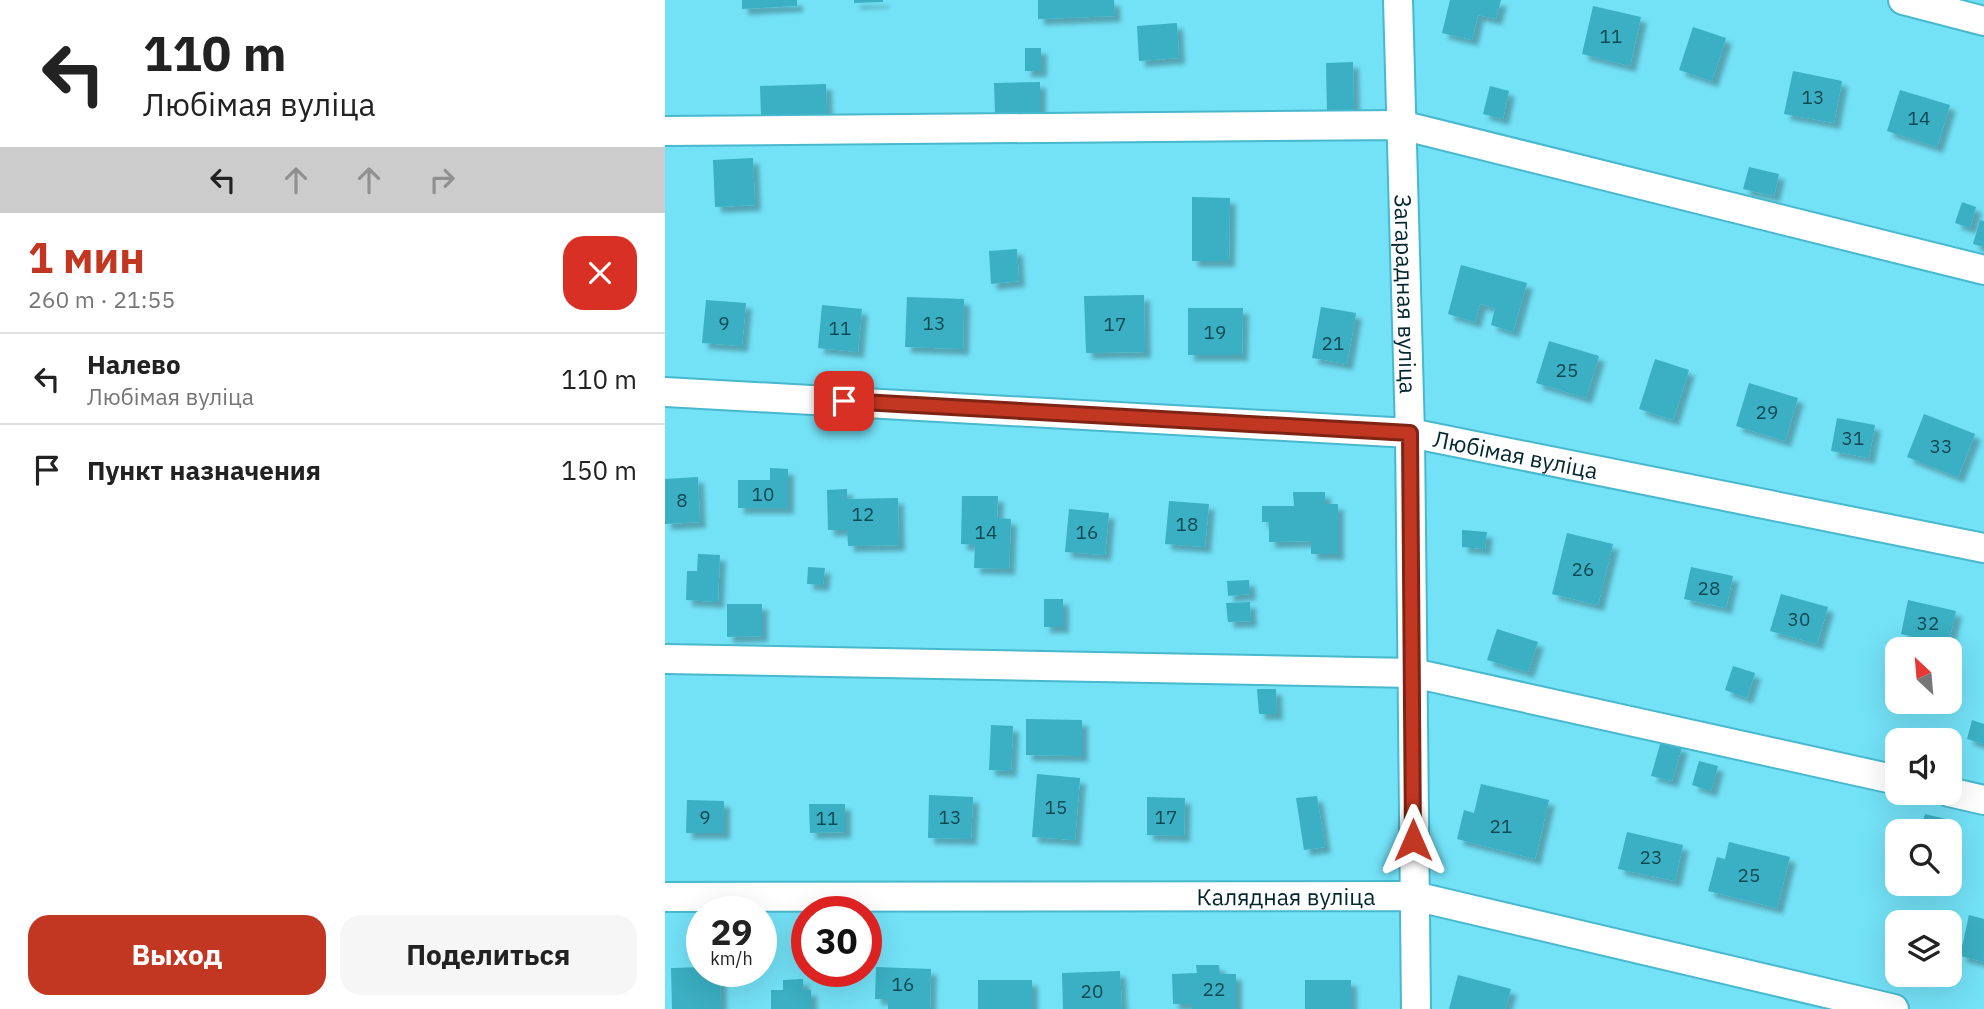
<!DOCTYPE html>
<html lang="ru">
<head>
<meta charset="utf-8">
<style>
  body { margin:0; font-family:"IBM Plex Sans",sans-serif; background:#f6f6f6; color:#222; height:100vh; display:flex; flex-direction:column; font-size:26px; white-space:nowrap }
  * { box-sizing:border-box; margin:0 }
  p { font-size:23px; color:#767676 }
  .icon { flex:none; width:38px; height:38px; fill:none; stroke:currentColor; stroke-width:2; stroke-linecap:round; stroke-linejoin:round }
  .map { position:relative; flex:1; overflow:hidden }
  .drawer { display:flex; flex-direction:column; background:#fff; width:665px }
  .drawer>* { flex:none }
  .hud { background:#fff; color:#222; overflow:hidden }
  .needle { width:46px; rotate:334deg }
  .tools { position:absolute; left:1220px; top:637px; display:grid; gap:14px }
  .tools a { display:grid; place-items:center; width:77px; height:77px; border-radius:14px; background:#fff; box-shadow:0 7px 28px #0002; font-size:35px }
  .speed { position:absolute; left:21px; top:896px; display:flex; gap:14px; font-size:35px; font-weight:700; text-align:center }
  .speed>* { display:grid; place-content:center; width:91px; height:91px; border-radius:50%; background:#fff; box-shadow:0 7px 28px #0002; line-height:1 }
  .speed small { font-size:18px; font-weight:400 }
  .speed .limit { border:10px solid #d22; background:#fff; color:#111 }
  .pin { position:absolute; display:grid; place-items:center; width:60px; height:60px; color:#fff; margin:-30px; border-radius:14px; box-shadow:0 4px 10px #0006 }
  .me { position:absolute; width:77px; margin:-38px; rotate:0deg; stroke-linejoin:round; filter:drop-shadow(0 0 5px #0008) }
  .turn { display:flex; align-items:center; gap:24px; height:147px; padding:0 28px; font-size:32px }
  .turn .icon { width:91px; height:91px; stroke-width:2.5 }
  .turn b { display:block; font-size:49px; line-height:60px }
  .lanes { display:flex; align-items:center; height:66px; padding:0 28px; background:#0003; justify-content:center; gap:35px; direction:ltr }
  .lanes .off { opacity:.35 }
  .round { display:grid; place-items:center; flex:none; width:74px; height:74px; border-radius:21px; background:#f6f6f6 }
  .overview { display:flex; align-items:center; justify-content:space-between; height:119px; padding:0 28px }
  h1 { font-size:42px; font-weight:800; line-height:52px; color:#c23721 }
  .primary-button { display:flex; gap:14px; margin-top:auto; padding:14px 28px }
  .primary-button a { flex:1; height:80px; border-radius:21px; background:#c23721; color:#fff; font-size:28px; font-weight:800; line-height:80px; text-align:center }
  .primary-button a+a { background:#f6f6f6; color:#222 }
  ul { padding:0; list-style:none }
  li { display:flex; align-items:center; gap:21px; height:91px; padding:0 28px; border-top:2px solid #e0e0e0 }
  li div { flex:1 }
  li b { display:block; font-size:26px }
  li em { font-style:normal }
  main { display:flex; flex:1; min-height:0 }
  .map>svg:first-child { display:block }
  .building { fill:#3bafc3; filter:url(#shadow) }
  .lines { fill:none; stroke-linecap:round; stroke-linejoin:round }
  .minor-casing { stroke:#47b8cd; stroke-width:32 }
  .minor { stroke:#fff; stroke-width:28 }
  .route-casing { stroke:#7e2415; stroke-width:18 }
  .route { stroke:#c23721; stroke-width:12 }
  .labels { text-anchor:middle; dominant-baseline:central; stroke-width:5; stroke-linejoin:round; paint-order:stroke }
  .number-label { font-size:19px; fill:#104953 }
  .street-label { font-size:23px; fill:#02272e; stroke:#98ebfb }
</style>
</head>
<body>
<main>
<section class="drawer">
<div class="hud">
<div class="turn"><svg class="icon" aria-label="left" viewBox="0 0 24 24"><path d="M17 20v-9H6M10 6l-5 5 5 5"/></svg><div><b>110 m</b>Любімая вуліца</div></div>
<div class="lanes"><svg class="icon" aria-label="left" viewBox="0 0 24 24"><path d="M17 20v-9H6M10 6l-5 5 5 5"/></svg><svg class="icon off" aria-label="ahead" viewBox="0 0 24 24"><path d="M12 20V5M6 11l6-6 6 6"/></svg><svg class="icon off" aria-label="ahead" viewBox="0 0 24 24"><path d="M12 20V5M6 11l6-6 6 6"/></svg><svg class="icon off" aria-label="right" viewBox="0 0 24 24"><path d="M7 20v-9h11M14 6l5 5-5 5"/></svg></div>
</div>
<div class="overview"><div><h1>1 мин</h1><p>260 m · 21:55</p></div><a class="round" style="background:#d93025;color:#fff"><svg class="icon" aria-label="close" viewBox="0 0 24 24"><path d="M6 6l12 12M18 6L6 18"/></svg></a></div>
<ul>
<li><svg class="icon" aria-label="left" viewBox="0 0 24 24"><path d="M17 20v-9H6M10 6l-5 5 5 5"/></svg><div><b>Налево</b><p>Любімая вуліца</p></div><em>110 m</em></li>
<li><svg class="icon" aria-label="arrive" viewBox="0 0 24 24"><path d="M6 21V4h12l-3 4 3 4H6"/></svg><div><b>Пункт назначения</b></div><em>150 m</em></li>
</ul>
<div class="primary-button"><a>Выход</a><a>Поделиться</a></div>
</section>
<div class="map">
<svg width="1319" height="1009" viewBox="0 0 1319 1009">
  <defs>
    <filter id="shadow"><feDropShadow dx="6" dy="6" stdDeviation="2" flood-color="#0004"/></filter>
  </defs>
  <rect width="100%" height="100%" fill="#73e1f6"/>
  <path class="building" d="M77 0H132V6L77 9Z
    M189 0H218V2L189 3Z
    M373 0H449L450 16 373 19Z
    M785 0H836L831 19 813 15 807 40 777 33Z
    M928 6 976 17 965 66 917 54Z
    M512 23 514 58 474 61 472 26Z
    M1028 27 1061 38 1047 81 1014 70Z
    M360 48H376V71H360Z
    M688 62 689 113 662 114 661 63Z
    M1128 71 1177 81 1169 123 1119 114Z
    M375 82V112L330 114 329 83Z
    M161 84 162 114 96 117 95 86Z
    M825 86 844 91 838 119 818 114Z
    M1235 90 1285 105 1272 147 1222 131Z
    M88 158 90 205 50 207 48 160Z
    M1084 167 1114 174 1109 196 1078 189Z
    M527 197 565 198 564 261H527Z
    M1297 202 1311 207 1305 228 1290 223Z
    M1315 220 1319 221V247L1308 244Z
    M352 249 354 281 326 284 324 251Z
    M796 265 862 283 848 332 826 325 830 308 815 304 810 322 783 314Z
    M479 295 480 352 421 353 419 296Z
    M242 297 299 299 298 349 240 347Z
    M41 300 81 303 77 346 37 343Z
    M157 305 197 309 193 352 153 348Z
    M656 307 691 313 682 364 647 358Z
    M523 308H578L577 355H523Z
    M884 341 934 356 921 398 871 383Z
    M990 359 1024 370 1008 420 974 409Z
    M1084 383 1133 398 1120 441 1071 426Z
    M1259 414 1310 434 1293 477 1242 457Z
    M1172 418 1210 425 1204 458 1166 451Z
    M105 468 123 469V508H73V480H105Z
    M33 477 35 522 0 524V479Z
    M182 489V499L233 498 234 545 183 546 182 530H163L162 490Z
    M628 492H660V504H673V554H646V541L604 542V522H597V506H629Z
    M297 496H333L332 518 346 519 344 569 309 568 310 545 296 544Z
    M504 501 544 504 540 547 500 544Z
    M404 509 444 513 440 555 400 552Z
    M797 530 822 532 820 549 797 547Z
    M902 533 948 544 933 605 887 594Z
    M33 554 55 555 53 602 21 600 22 571H32Z
    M143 567 160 568 158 585 142 584Z
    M1026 567 1068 576 1061 608 1019 599Z
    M584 580 585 594 563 596 562 581Z
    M1116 594 1163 607 1152 644 1105 631Z
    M379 599H398V627H379Z
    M1243 600 1291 611 1283 645 1236 634Z
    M585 602 586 621 563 622 561 603Z
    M62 604H97V636L62 637Z
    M832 629 873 642 863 672 822 660Z
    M1068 666 1090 673 1082 698 1060 690Z
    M592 689H611L612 714H594Z
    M361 719 417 720V756L361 755Z
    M1307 720 1319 724V744L1302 739Z
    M326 725 348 726 346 771 324 770Z
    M996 741 1017 747 1007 781 986 776Z
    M1034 761 1053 766 1046 791 1027 785Z
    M372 774 415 778 410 840 367 837Z
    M816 784 884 800 870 859 792 839 799 810 809 813Z
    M264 795 308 797 306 839 263 838Z
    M652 796 660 847 639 850 631 798Z
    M482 797 520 798 519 836 482 835Z
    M22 800 59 801V833H21Z
    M144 804H180V832L145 833Z
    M1260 814 1285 820 1282 831H1255Z
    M962 832 1018 845 1010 881 953 869Z
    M1064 842 1125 857 1112 908 1043 891 1052 857 1060 859Z
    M1304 915 1319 919V962L1295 956Z
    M531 965H554L555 974H571V1009H527V1004H508L507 974 532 973Z
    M37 967V971H55L56 1009H7L6 968Z
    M211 967 266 969 265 1009H223V999H210Z
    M455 971 457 1009H398L397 973Z
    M793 975 846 989 840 1009H784Z
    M138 979V990H146V1009H106V990H118V980Z
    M313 980H367V1009H313Z
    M640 980H686V1009H640Z"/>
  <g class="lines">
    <defs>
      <g id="minor">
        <path id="s1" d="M733 0 745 433 751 1009"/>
        <path d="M1238 0 1319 21"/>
        <path d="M0 131 736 125 1319 270"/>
        <path id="s2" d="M0 392 745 433 1319 548"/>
        <path d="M0 659 748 673 1232 780"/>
        <path d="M1284 792 1319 800"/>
        <path id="s3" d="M0 897 749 896 1229 1009"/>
      </g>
    </defs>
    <use href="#minor" class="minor-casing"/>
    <use href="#minor" class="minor"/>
  </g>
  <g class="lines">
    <defs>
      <path id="route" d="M179 401 745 433 748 840"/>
    </defs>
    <use href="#route" class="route-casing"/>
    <use href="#route" class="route"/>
  </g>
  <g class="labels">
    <g class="number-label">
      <text x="946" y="36">11</text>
      <text x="1148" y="97">13</text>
      <text x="1254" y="118">14</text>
      <text x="59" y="323">9</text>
      <text x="269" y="323">13</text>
      <text x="450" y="324">17</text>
      <text x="175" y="328">11</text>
      <text x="550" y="332">19</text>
      <text x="668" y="343">21</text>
      <text x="902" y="370">25</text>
      <text x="1102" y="412">29</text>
      <text x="1188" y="438">31</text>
      <text x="1276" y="446">33</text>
      <text x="98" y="494">10</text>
      <text x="17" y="500">8</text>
      <text x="198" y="514">12</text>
      <text x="522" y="524">18</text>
      <text x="321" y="532">14</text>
      <text x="422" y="532">16</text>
      <text x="918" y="569">26</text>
      <text x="1044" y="588">28</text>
      <text x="1134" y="619">30</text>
      <text x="1263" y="623">32</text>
      <text x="391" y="807">15</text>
      <text x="40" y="817">9</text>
      <text x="285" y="817">13</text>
      <text x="501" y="817">17</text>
      <text x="162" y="818">11</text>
      <text x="836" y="826">21</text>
      <text x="986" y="857">23</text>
      <text x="1084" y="875">25</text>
      <text x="238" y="984">16</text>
      <text x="549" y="989">22</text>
      <text x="427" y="991">20</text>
    </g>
    <g class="street-label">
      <text stroke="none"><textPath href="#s1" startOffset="294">Загарадная вуліца</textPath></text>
      <text stroke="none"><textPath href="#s2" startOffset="854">Любімая вуліца</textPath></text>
      <text stroke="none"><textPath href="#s3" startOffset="621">Калядная вуліца</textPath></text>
    </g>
  </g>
</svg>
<div class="tools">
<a><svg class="needle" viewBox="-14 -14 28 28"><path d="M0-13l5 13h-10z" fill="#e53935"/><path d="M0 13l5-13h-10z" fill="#767676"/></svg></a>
<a><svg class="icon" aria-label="sound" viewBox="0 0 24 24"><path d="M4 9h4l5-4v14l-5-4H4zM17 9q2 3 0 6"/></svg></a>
<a><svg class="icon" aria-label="search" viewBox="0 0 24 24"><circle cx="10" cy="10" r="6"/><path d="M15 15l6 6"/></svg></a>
<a><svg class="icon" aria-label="layers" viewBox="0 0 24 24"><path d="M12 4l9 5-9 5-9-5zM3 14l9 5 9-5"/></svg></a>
</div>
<div class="speed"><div>29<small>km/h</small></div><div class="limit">30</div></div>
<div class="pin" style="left:179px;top:401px;background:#d93025"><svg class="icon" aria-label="arrive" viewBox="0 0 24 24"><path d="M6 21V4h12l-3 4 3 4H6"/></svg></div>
<svg class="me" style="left:748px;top:840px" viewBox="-20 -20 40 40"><path d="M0-17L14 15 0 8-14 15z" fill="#c23721" stroke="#fff" stroke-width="4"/></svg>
</div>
</main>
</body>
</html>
